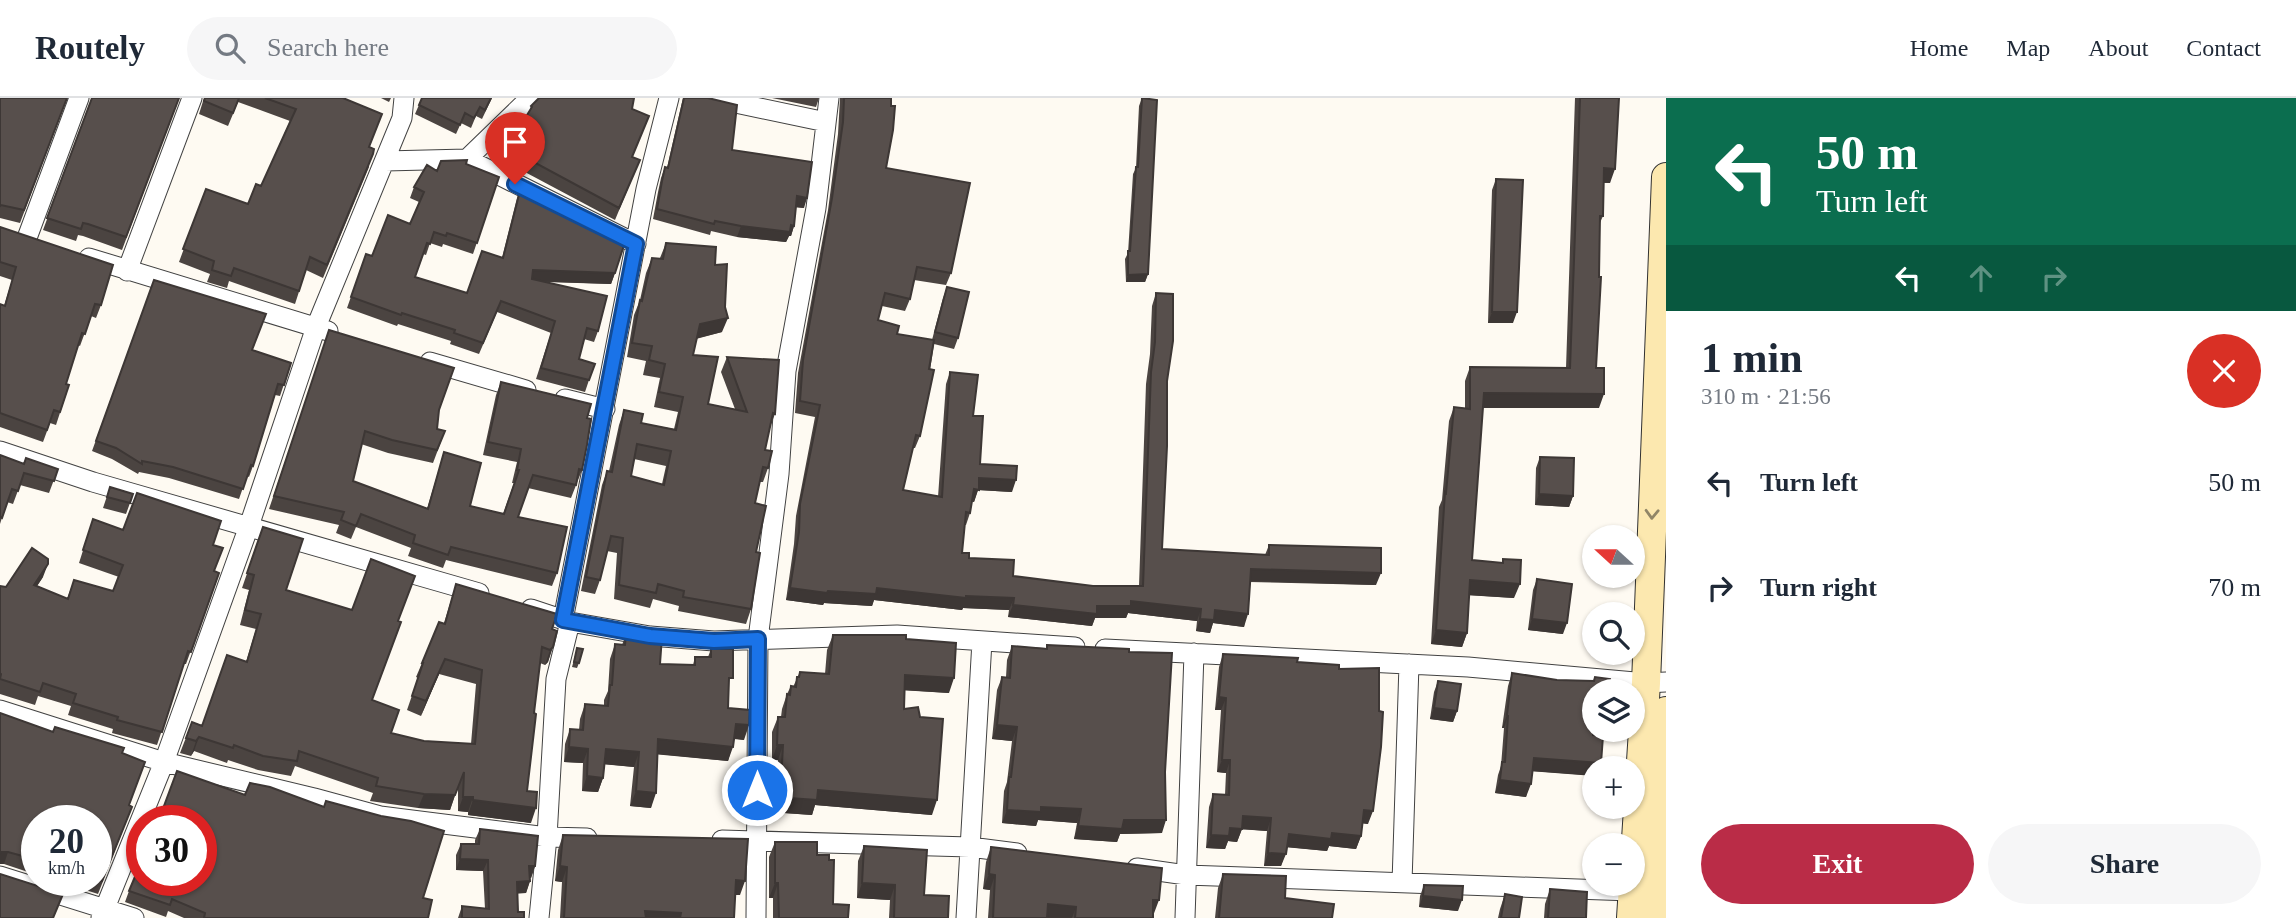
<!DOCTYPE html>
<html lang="en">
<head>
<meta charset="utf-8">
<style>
  body { margin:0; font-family:Georgia,serif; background:#f6f6f7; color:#1f2937; height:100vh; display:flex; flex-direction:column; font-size:26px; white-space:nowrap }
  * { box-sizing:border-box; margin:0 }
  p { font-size:23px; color:#747a83 }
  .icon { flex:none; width:38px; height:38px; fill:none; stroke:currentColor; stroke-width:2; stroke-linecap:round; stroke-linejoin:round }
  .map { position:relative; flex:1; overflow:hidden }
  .panel { display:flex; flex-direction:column; background:#fff; width:630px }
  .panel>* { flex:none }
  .guide { background:#0b6e4f; color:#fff; overflow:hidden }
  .needle { width:46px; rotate:291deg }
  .buttons { position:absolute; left:1582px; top:427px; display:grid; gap:14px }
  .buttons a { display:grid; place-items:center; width:63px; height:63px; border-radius:50%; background:#fff; box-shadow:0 2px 5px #0004; font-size:35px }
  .speed { position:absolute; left:21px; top:707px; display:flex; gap:14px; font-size:35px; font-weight:700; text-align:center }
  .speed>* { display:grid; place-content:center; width:91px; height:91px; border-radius:50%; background:#fff; box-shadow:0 2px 5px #0004; line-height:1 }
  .speed small { font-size:18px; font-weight:400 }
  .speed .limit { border:10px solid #d22; background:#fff; color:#111 }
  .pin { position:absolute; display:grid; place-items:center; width:60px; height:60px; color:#fff; margin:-72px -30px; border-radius:50% 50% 50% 0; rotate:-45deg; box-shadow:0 0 7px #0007 }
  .pin .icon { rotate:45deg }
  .me { position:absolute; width:77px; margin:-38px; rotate:0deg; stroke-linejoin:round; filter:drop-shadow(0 0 5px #0008) }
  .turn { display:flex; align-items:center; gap:24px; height:147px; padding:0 35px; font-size:32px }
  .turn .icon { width:91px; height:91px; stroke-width:2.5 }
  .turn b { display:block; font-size:49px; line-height:60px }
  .lanes { display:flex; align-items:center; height:66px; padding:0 35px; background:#0003; justify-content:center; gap:35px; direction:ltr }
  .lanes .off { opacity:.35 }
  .round { display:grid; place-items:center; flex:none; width:74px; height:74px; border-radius:37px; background:#f6f6f7 }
  .summary { display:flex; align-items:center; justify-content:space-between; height:119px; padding:0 35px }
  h1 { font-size:42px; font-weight:700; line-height:52px }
  .button { display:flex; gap:14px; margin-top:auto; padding:14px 35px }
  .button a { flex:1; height:80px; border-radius:42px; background:#ba2c47; color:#fff; font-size:28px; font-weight:700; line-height:80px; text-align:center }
  .button a+a { background:#f6f6f7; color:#1f2937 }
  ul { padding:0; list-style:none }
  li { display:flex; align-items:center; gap:21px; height:105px; padding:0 35px }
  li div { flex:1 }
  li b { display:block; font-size:26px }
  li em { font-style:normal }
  header { display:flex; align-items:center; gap:42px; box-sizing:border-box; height:98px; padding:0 35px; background:#fff; border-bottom:2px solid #e0e1e3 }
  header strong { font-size:33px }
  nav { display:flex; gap:38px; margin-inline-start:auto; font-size:24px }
  .search { width:490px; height:63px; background:#f6f6f7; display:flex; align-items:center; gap:18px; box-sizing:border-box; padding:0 24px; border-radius:38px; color:#747a83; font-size:26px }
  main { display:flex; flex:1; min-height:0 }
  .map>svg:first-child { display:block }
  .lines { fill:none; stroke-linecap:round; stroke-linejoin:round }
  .street-casing { stroke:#424242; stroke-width:21 }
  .secondary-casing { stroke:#313131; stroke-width:30 }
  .street { stroke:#fff; stroke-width:19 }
  .secondary { stroke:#fce8af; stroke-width:28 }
  .wall { fill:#4b4441; fill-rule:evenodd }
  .shaded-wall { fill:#3d3735 }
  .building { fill:#574f4c; stroke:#3d3735; stroke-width:2; fill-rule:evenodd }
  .oneway { stroke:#918667 }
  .route-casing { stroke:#114b97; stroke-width:18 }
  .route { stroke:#1a73e8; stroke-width:12 }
</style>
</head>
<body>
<header>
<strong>Routely</strong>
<div class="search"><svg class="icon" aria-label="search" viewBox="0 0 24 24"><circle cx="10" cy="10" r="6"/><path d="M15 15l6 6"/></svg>Search here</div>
<nav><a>Home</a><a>Map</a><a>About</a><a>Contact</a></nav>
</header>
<main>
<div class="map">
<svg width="1666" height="820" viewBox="0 0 1666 820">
  <rect width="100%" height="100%" fill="#fefaf2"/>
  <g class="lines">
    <defs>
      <path id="street" d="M712 0 826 24
        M467 61 636 146
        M385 63 467 61 530 0
        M27 140 79 0
        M89 160 328 233
        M127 173 192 0
        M430 264 526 292
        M565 301 605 311
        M0 353 93 384 479 495
        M531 511 570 524 650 538 714 543 897 537 1075 549
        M563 522 646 91 669 0
        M1105 551 1468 569 1646 585 1666 584
        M0 612 164 664 314 700 380 718 547 739 587 740
        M722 742 970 749 1017 755
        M1137 770 1186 777 1632 793
        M0 778 134 820
        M1402 785 1409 566
        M101 820 164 664 249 428 316 229 402 20 404 0
        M539 820 547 739 556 581 570 524
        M756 820 758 541 779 376 786 273 816 110 829 0
        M966 820 982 543
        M1185 820 1194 555"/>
      <path id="secondary" d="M1631 820 1646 585 1666 79
        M1652 820 1666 613"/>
    </defs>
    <use href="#street" class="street-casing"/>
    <use href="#secondary" class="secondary-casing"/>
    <use href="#street" class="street"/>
    <use href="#secondary" class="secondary"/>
  </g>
  <path class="wall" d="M0 0H67L20 125 0 120Z
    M91 0H179L122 152 83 138 78 137 76 143 43 132 91 3Z
    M204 0H343L369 49V69L323 180 306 172 295 206 229 183 227 190 207 184 210 176 179 164 206 91 248 106 261 88 290 23 238 4 228 28 199 16Z
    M381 0H391L389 4Z
    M422 0H492L482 21 476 18 471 30 461 25 456 36 415 16Z
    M683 0H708L732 52 804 110 796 109 794 128 791 138H789L786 144 737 139 711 133 710 137 653 121 658 94 661 80 665 69 667 70Z
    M772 0H819L816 9Z
    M840 0H891L886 70 951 175 946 187 914 182 910 201 905 213 882 208 878 222 897 236 932 242 943 200 947 189 958 240 954 251 934 246 920 338 915 350H913L903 392 938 399 946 286 950 274 973 318 980 366 1012 394 978 392 974 404 972 403 970 415 966 427H965L962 455 969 460 1013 478 1093 488H1139L1146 286 1150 256 1152 208 1156 195 1167 283 1162 451 1265 457 1269 447 1376 487 1250 484 1244 529 1213 525 1210 535 1196 533 1197 523 1128 515 1126 520H1095L1092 528 1008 519 1009 512 963 510 962 512 874 502 872 508 824 505 823 507 786 502 794 446 796 418 815 319 795 315 798 275 828 112 838 36Z
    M1142 0 1148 176 1145 184H1126L1125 161 1128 155 1133 76 1136 70 1139 8Z
    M1575 0H1619L1610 85H1604L1603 118 1599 127 1596 270 1599 310H1483L1472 462 1502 465 1503 461 1514 500 1469 497 1467 535 1462 549 1431 546 1439 409 1442 402 1449 323 1454 309 1465 310V283L1470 269 1566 270Z
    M531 8 632 11 633 59 640 62 615 122 523 73 527 61 507 55 511 43 529 15Z
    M466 66 499 79 473 156 443 146 442 149 430 145 426 157 423 156 415 179 467 195 502 160 517 100 521 89 615 175 611 186 544 184 598 233 594 244 584 241 579 261 589 282 585 294 536 281 551 235 497 214 479 256 450 246 451 243 398 226 397 228 347 210 366 156 372 158 410 126 419 104 410 100 414 89 437 73Z
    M1496 81 1513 225H1488L1492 92Z
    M0 129 101 207 96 220 91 218 80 248 78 247 66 286 69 287 56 327 50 325 43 344 0 329V206L4 208 12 182 0 178Z
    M666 145 715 167 722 234 696 241 693 257 708 306 735 311 721 274 727 259 775 316 770 329 765 352 768 370 763 384H760L755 405 756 454 751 511 746 526 678 513 679 508 653 501 650 510 614 501 617 455 607 453 600 482 595 496 581 493 602 387 607 373H609L619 327 624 312 641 325 674 331 678 314 654 309 660 280 643 277 646 263 627 259 634 217 640 202 646 175 652 160H660ZM634 361 666 368 662 386 631 378Z
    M154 182 253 252 291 265 280 298 275 297 253 368 249 379 247 378 239 401 169 380 139 374 138 376 112 361 92 353Z
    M325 245 439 312 437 331 445 333 433 365 388 355 361 346 353 383 427 411 444 354 470 408 503 416 514 385H512L517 364 483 357 496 297 501 284 587 320 582 372 571 400 528 390 518 419 557 475 552 488 446 462 443 470 408 458 411 450 356 429 351 441 336 435 339 427 269 411Z
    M0 357 24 366 58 371 49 395 20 387 13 406 7 404 0 426Z
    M1540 359 1573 398 1569 409 1535 407 1536 370Z
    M110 389 130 405 126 416 103 410Z
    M93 421 123 432 213 447 214 473 219 475 186 566H184L157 647 112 635 113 631 68 617 71 608 38 598 35 607 0 596V488L6 489 43 479 37 488 67 501 74 482 113 493 119 479 79 465Z
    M263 429 286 492 352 512 398 523 372 602 391 635 424 643 471 646 476 586 439 576 421 618 407 612 418 580 416 579 422 565 444 525 456 486 557 533 548 564 545 567 540 565 534 615 527 693 531 725 468 717V714L458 713V689L450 712 418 710 370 703 373 695 295 668 291 678 258 672 228 662 227 665 194 653 191 658 180 655 192 624 202 627 246 564 256 531 240 527 249 492 242 490Z
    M1537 481 1563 536 1528 532 1533 492Z
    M626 536 660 566 693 567 695 559H708L711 551 729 591 728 610 744 642 734 641 728 663 658 656 651 710 630 708 634 669 604 666 603 680 598 694 582 693 583 665 564 664 565 646 570 631 579 632 580 621 585 606 604 608V602L608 593 610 561 615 546 622 547Z
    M833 537 906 541 949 595 904 592V611L932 717 815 707 812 717 770 714 771 699 776 684 778 662H772V634L778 619H781L782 611 787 596 791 588 793 589 800 574 825 576 827 552Z
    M1047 547 1162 735 1120 736 1117 744 1074 741 1077 725 1038 722 1036 728 1002 725 1004 693 1007 684 1012 643 992 641 997 592 1002 579H1006L1007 562 1012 548 1046 550Z
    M577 550 579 565 577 570 572 569Z
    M1223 556 1297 564 1339 571 1368 726 1362 725 1361 738 1356 751 1329 748 1327 753 1287 749 1281 768H1264L1267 733 1242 731 1237 744 1228 743 1225 751 1206 750 1209 709 1213 696 1225 697 1226 675 1217 674 1221 612H1215L1219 569Z
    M1512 575 1557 582 1593 583 1595 579 1593 637 1601 665 1584 697 1586 677 1532 673 1526 699 1495 695 1498 677 1501 668 1504 630H1502L1508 588Z
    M1438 583 1457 613 1453 624 1430 621 1434 594Z
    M0 615 53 634 122 655 129 707 132 709 98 796 55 782H96V723H37V777L4 766H0Z
    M177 673 423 800 428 820H184L168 813 166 819 125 804 129 793 142 782 201 723H167L160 720Z
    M480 731 535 768 531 780H530V783L526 795H517L518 814 524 820H458L462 808 485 811 483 773 456 772V757L461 746H475V742Z
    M563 737 740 797H735L734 820H560L562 784 555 783 558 752Z
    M775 744 817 757 833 806 848 820H773V800H769V759Z
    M864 748 924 797 948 820H889L890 802 857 800 858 763Z
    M991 749 1153 818V820H988L990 792 983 791 986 764Z
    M1223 776 1285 800 1332 820H1215L1218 790Z
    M1424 787 1458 813 1419 809 1420 798Z
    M1550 791 1586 820H1544L1545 806Z
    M1505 796 1519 820H1498L1500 811Z"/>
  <path class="shaded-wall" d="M1604 70 1615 71 1610 85 1599 84Z
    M797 98 807 100 804 110 793 109Z
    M741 128 791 127 794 128 791 138H789L786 144 737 139Z
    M533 172 615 175 611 186 529 183Z
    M1148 176 1145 184H1126L1128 177Z
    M1492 214H1517L1513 225H1488Z
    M728 220 722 234 694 241 700 226Z
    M1484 295 1604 296 1599 310H1479Z
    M979 380 1016 382 1012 394 978 392 974 404 970 403Z
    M1539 396 1573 398 1569 409 1535 407Z
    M48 466 43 479 29 500 34 487Z
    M1251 471 1381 475 1376 487 1246 483Z
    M1470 482 1520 486 1514 500 1465 497Z
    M790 490 828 493 877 490 966 498 1014 500 1009 512 963 510 962 512 874 502 872 508 824 505 823 507 786 502Z
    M1131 503 1201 511 1197 523 1128 515 1126 520H1095L1092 528 1008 519 1013 507 1097 508Z
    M1215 512 1248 516 1244 529 1213 525 1210 535 1196 533 1200 521Z
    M1532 521 1567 525 1563 536 1528 532Z
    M1436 532 1467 535 1462 549 1431 546Z
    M553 549 548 564 545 567 550 552Z
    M445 561 439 576 421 618 426 603Z
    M905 577 954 580 949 595 899 592Z
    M1219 599 1226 600 1221 612H1215Z
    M1434 610 1457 613 1453 624 1430 621Z
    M1507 617 1508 618 1504 630H1502Z
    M736 626 749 627 744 642 731 640Z
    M997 627 1017 629 1012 643 992 641Z
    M199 639 194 653 191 658 196 643Z
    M658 641 733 649 728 663 653 656Z
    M777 647H783L778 662H772Z
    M569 649 588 651 583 665 564 664Z
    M606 651 639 654 634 669 601 666Z
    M1534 660 1601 665 1599 670H1594V678L1529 673Z
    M1222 662H1230L1226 675 1217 674Z
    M587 678 603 680 598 694 582 693Z
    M1500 682 1531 686 1526 699 1495 695Z
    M1586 691 1594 692V698L1584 697Z
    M818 692 937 702 932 717 815 707 812 717 770 714 775 699Z
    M636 693 656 695 651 710 630 708Z
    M424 696 455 697 450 712 418 710Z
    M463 699H473L468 714 458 713Z
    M473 702 536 710 531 725 468 717Z
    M1041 709 1081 711 1077 725 1038 722 1036 728 1002 725 1007 712Z
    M1364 712 1373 713 1368 726 1359 725Z
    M1243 718 1271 720 1267 733 1238 731Z
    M1124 722H1166L1162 735 1120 736 1117 744 1074 741 1078 728Z
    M1230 730 1242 731 1237 744 1228 743 1225 751 1206 750 1211 737Z
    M1332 735 1361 738 1356 751 1329 748 1327 753 1284 749 1289 736Z
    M1 754H8L4 766H0V755Z
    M1268 755 1286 756 1281 768H1264Z
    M460 761 488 762 483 773 456 772Z
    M529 768H535L531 780 525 779Z
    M560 768 567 769 562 784 555 783Z
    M989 776 995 777 990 792 983 791Z
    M736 782 745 783 740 797H731Z
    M530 783 526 795 513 796 517 784Z
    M775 785H778L773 800H769Z
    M862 785 895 787 890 802 857 800Z
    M1423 798 1462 802 1458 813 1419 809Z
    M1153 802H1159L1153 818Z
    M1048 806 1076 809 1072 820H1043Z
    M645 813 681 815 679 820H643Z"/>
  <path class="building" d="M0 0H67L24 112 1 107 0 108Z
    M92 0H179L126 139 88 126 83 125 81 131 47 120Z
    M205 0H239L233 15 204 3Z
    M265 0H343L382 16 369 49 374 51 373 56 327 167 310 159 299 193 234 170 231 178 212 172 214 163 183 151 206 91 248 106 256 86 261 88 296 11Z
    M422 0H491L485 12 480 9 474 20 465 15 460 27 419 7Z
    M539 0H634L632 11 649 18 632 59 640 62 619 110 528 61 531 49 511 43 532 9 531 8Z
    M684 0H708L737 7 732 52 812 64 807 100 797 98 794 128 791 127 790 134 741 128 715 123 714 126 657 111 662 83 665 69 668 70Z
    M844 0H891V8H895L893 32 886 70 970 85 951 175 917 169 910 201 885 195 878 222 899 228 897 236 934 242 929 271 934 272 920 338 916 337 903 392 942 399 950 274 978 277 973 318H983L980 366 1017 368 1016 382 979 380V392L974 391 970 415 966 414 962 455H969V460L1014 462 1013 478 1093 488H1143L1151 274 1155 244 1156 195 1173 196V243L1167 283V348L1162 451 1269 457V447L1381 450V475L1251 471 1248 516 1215 512 1214 522 1200 521 1201 511 1131 503V508H1097V516L1013 507 1014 500 966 498V500L877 490 876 496 828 493 827 495 790 490 799 434 800 406 820 307 800 303 803 262 832 100 843 24Z
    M1142 0 1157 2 1148 176 1128 177V153H1130L1136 69H1138Z
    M1580 0H1619L1615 71 1604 70 1603 118H1600L1599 179H1601L1596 270H1604V296L1484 295 1472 462 1503 465V461L1521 462 1520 486 1470 482 1467 535 1436 532 1445 394 1446 395 1454 309 1470 311V269L1570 270Z
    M467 62 466 66 499 79 477 145 447 135 446 138 434 134 430 146 427 145 415 179 467 195 482 153 503 160 521 89 626 141 615 175 533 172 532 181 607 198 598 233 587 230 579 261 595 266 589 282 541 270 555 223 501 203 483 245 454 235 455 232 402 215 401 217 351 199 366 156 372 158 388 117 410 126 424 94 414 89 427 67 437 73 441 63Z
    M1496 81 1523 82 1517 214H1492Z
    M0 129 113 167 101 207 95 206 85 236 82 235 66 286 69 287 60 314 54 312 47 332 0 315V206L5 208 16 169 0 164Z
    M666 145 716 149 715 167 727 166 725 209 728 220 700 226 693 257 718 259 708 306 747 314 727 259 779 262 775 316 773 315 765 352 772 353 768 370 763 369 755 405 766 408 756 454 760 455 751 511 683 499 684 493 658 486 656 495 619 487 623 440 611 438 600 482 586 479 607 373 612 374 624 312 643 316 641 325 676 332 683 299 659 294 665 266 649 262 652 248 632 245 640 202 642 203 652 160 663 161ZM637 346 671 353 664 387 631 378Z
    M154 182 266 216 252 252 291 265 284 287 278 286 253 368 251 367 243 391 173 369 142 363V366L116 350 96 343Z
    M947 189 969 194 958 240 935 234Z
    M329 232 454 270 439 312 437 331 445 333 437 352 392 342 365 333 353 383 428 411 444 354 481 365 470 408 504 416 519 372H517L521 351 488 344 501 284 591 306 587 320 591 321 587 347 582 372 579 371 576 387 533 377 518 419 567 429 557 475 451 449 448 457 413 445 415 437 361 416 356 428 341 422 344 414 274 398Z
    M0 357 24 366 26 360 58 371 54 383 24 375 18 393 12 391 2 420 0 419Z
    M1540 359 1574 360 1573 398 1539 396Z
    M110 389 133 396 130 405 107 399Z
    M137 395 221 423 213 447 223 450 214 473 219 475 191 554 188 553 162 634 117 622 118 619 73 605 76 596 43 585 40 594 0 581 1 576 0 575V488L6 489 32 450 48 461V466L34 487 68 501 74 482 113 493 123 467 83 452 93 421 123 432Z
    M263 429 303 441 286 492 352 512 371 461 415 478 398 523 401 524 372 602 399 612 391 635 424 643 475 646 482 572 445 561 426 603 412 598 423 565H422L439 524 445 526 456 486 557 516 552 531 557 533 553 549 550 552 542 549 534 615 536 616 527 693 537 694 536 710 473 702V699H463L464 674 455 697 424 696 376 688 378 680 299 653 297 663 263 658 234 647 233 650 199 639 196 643 186 640 192 624 202 628 227 557 247 564 261 516 245 512 254 477 247 475Z
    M1537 481 1572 486 1567 525 1532 521Z
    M626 536 662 538 660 566 695 567V559H711V551H733V580H729L728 610 750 612 749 627 736 626 733 649 658 641 656 695 636 693 639 654 606 651 603 680 587 678 588 651 569 649 570 631 583 632 585 606 608 608 610 587H612L615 546 625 547Z
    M833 537H906V541L956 545 954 580 905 577 904 611 918 609 920 619 943 621 937 702 818 692 817 702 775 699 776 684H781L783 647H777L778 619H785L787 596 790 597 791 588 796 589 797 579H799L800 574 829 576Z
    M1047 547 1129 551V554L1172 555 1165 674 1166 722H1124L1122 731 1078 728 1081 711 1041 709V714L1007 712 1009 679H1011L1017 629 997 627 1002 579 1010 580 1012 548 1047 551Z
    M577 550 583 551 579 565 574 564Z
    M1223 556 1298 560 1297 564 1339 567V571L1379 570V613L1383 614 1381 649 1373 713 1364 712 1361 738 1332 735 1331 741 1289 736 1286 756 1268 755 1271 720 1243 718 1242 731 1230 730 1229 738 1211 737 1213 696 1229 697 1230 662H1222L1226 600 1219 599Z
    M1512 575 1557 582 1594 583 1595 579 1610 581 1609 593H1594V597H1593V637L1603 638 1601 665 1534 660 1531 686 1500 682 1502 664H1505L1508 618 1507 617Z
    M1438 583 1461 586 1457 613 1434 610Z
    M0 615 53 634 55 629 124 650 122 655 145 664 129 707 132 709 102 783 96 781V723H37V762L8 754H1L0 755Z
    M177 673 245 697 250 685 270 689 324 709 326 703 381 718 411 723 444 733 423 800 432 802 428 820H204L205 815 172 801 170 807 129 793 142 762V782H201V723H169L173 712 164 708Z
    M1587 675H1594V692L1586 691Z
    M480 731 538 738 535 768H529L530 783 517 784 518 814H524V820H462V808L489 811 488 762 460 761 461 746H479Z
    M563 737 748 741 745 783 736 782 734 820H680L681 815 645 813 646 820H564L567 769 560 768Z
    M775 744H817V757H829V762H834L833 806 849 807 848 820H779L778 785H775Z
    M864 748 927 752 924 797 949 798 948 820H894L895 787 862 785Z
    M991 749 1162 770 1159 802H1153V820H1075L1076 809 1048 806 1047 820H993L995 777 989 776Z
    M0 776 63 796 53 820H0Z
    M1223 776 1286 778 1285 800 1334 806 1332 820H1219Z
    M1424 787 1463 788 1462 802 1423 798Z
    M1550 791 1587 794 1586 820H1548Z
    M1505 796 1522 799 1519 820H1501Z"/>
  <defs><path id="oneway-chevron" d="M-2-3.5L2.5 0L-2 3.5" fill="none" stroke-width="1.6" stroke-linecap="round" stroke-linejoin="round" transform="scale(1.75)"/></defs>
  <use class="oneway" href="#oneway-chevron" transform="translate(1652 416) rotate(92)"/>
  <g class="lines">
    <defs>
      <path id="route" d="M515 86 636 146 563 522 650 538 714 543 758 541 757 692"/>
    </defs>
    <use href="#route" class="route-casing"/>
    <use href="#route" class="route"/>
  </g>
</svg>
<div class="buttons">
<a><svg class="needle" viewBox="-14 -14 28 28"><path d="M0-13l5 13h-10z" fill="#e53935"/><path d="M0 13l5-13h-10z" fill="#747a83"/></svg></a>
<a><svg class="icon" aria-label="search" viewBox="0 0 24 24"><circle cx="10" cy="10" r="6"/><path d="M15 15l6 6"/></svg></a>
<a><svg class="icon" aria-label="layers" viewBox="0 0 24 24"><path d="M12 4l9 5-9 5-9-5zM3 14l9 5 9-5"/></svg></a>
<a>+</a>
<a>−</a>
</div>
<div class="speed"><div>20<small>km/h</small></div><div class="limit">30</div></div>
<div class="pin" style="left:515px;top:86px;background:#d93025"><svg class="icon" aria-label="arrive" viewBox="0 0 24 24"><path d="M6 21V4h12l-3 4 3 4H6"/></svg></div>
<svg class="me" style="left:757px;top:692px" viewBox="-20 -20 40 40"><circle r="17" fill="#1a73e8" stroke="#fff" stroke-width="3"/><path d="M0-11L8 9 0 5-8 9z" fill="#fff"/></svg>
</div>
<section class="panel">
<div class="guide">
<div class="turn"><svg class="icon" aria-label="left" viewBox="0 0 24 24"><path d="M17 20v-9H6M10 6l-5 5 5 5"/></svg><div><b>50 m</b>Turn left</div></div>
<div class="lanes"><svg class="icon" aria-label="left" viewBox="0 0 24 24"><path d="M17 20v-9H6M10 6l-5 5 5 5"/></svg><svg class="icon off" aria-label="ahead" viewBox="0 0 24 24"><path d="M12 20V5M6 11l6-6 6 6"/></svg><svg class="icon off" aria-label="right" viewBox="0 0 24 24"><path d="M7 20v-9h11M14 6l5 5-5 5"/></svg></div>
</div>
<div class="summary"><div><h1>1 min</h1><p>310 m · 21:56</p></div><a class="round" style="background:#d93025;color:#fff"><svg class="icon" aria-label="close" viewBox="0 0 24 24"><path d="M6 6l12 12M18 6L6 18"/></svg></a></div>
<ul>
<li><svg class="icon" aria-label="left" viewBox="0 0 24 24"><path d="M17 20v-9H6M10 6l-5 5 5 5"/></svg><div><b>Turn left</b></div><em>50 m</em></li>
<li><svg class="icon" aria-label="right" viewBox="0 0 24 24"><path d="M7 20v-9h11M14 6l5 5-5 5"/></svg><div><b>Turn right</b></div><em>70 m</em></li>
</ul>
<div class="button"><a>Exit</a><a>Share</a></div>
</section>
</main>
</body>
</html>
